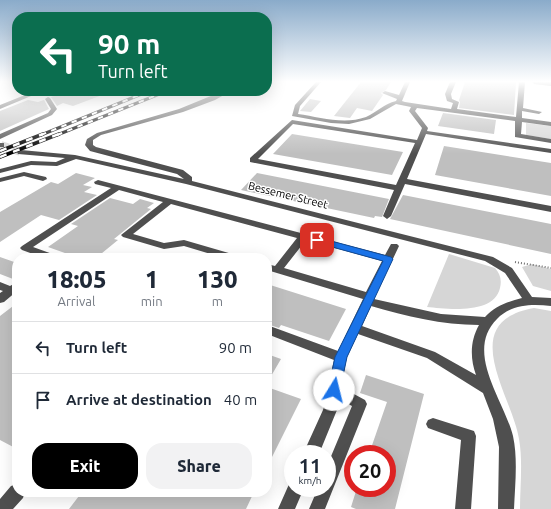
<!DOCTYPE html>
<html lang="en">
<head>
<meta charset="utf-8">
<style>
  body { margin:0; font-family:Ubuntu,sans-serif; background:#f2f2f3; color:#1f2937; height:100vh; display:flex; flex-direction:column; font-size:15px; white-space:nowrap }
  * { box-sizing:border-box; margin:0 }
  p { font-size:13px; color:#747a83 }
  .icon { flex:none; width:22px; height:22px; fill:none; stroke:currentColor; stroke-width:2; stroke-linecap:round; stroke-linejoin:round }
  .map { position:relative; flex:1; overflow:hidden }
  .drawer { position:absolute; left:12px; top:253px; width:260px; height:244px; display:flex; flex-direction:column; background:#fff; border-radius:16px; box-shadow:0 4px 16px #0002 }
  .drawer>* { flex:none }
  .banner { position:absolute; left:12px; top:12px; width:260px; height:84px; border-radius:16px; box-shadow:0 4px 16px #0002; background:#0b6e4f; color:#fff; overflow:hidden }
  .speed { position:absolute; left:284px; top:445px; display:flex; gap:8px; font-size:20px; font-weight:700; text-align:center }
  .speed>* { display:grid; place-content:center; width:52px; height:52px; border-radius:50%; background:#fff; box-shadow:0 4px 16px #0002; line-height:1 }
  .speed small { font-size:10px; font-weight:400 }
  .speed .limit { border:6px solid #d22; background:#fff; color:#111 }
  .pin { position:absolute; display:grid; place-items:center; width:34px; height:34px; color:#fff; margin:-17px; border-radius:8px; box-shadow:0 2px 6px #0006 }
  .me { position:absolute; width:44px; margin:-22px; rotate:9deg; stroke-linejoin:round; filter:drop-shadow(0 0 3px #0008) }
  .turn { display:flex; align-items:center; gap:14px; height:84px; padding:0 20px; font-size:18px }
  .turn .icon { width:52px; height:52px; stroke-width:2.5 }
  .turn b { display:block; font-size:28px; line-height:34px }
  .eta { display:flex; justify-content:space-evenly; align-items:center; height:68px; text-align:center }
  .eta b { font-size:24px; font-weight:800; line-height:28px }
  .action { display:flex; gap:8px; margin-top:auto; padding:8px 20px }
  .action a { flex:1; height:46px; border-radius:16px; background:#000; color:#fff; font-size:16px; font-weight:800; line-height:46px; text-align:center }
  .action a+a { background:#f2f2f3; color:#1f2937 }
  ul { padding:0; list-style:none }
  li { display:flex; align-items:center; gap:12px; height:52px; padding:0 20px; border-top:1px solid #e0e1e3 }
  li div { flex:1 }
  li b { display:block; font-size:15px }
  li em { font-style:normal }
  .map>svg:first-child { display:block }
  .green { fill:#d6d6d6 }
  .building { fill:#bfbfbf }
  .lines { fill:none; stroke-linecap:round; stroke-linejoin:round }
  .minor-tunnel { stroke:#d9d9d9; stroke-width:8; stroke-dasharray:8 4; stroke-linecap:butt }
  .path { stroke:#717171; stroke-width:2; stroke-dasharray:1 2; stroke-linecap:butt }
  .minor { fill:#4f4f4f; fill-rule:evenodd }
  .rail-far1-casing { stroke:#000; stroke-width:3 }
  .rail-casing { stroke:#000; stroke-width:3.5 }
  .rail-far1 { stroke:#fff; stroke-width:2; stroke-dasharray:5.5; stroke-linecap:butt }
  .rail { stroke:#fff; stroke-width:2.5; stroke-dasharray:7; stroke-linecap:butt }
  .route { fill:#1a73e8; stroke:#114b97 }
  .labels { text-anchor:middle; dominant-baseline:central; stroke-width:3; stroke-linejoin:round; paint-order:stroke }
  .street-label { font-size:11px; fill:#000; stroke:#fff }
</style>
</head>
<body>
<div class="map">
<svg width="551" height="509" viewBox="0 0 551 509">
  <rect width="100%" height="100%" fill="#fff"/>
  <path class="green" d="M526 123 551 126V139L526 135Z
    M449 254 495 268C500 274 502 279 500 288 494 315 447 309 427 307Z
    M532 264 551 269V291L533 286 522 267Z
    M534 308 551 311V509H520C520 486 523 461 519 439 512 395 455 322 534 308Z"/>
  <path class="building" d="M361 82H391L386 90 381 93 383 95 372 111 357 108 350 118 334 116Z
    M465 82H516L514 115 459 108 460 102 459 100Z
    M70 91H110V92L73 106 63 103 57 106 51 97Z
    M310 99 321 101 311 112 300 111Z
    M28 100 38 102 44 100 49 109 0 131V111Z
    M443 113 496 120 494 134 438 126Z
    M292 134 403 152 392 175 273 154Z
    M444 146 551 163V196L435 175Z
    M76 173 95 178 83 185 92 187 84 192 97 195 59 220 41 215 0 242V212L51 182 58 184Z
    M257 173 389 199 382 217 375 216 374 218 241 190Z
    M403 195 551 224V254L390 219Z
    M110 198 133 204 140 199 154 203 147 208 151 209 114 239 118 240 96 258H79L48 247 78 226 71 224Z
    M0 257 17 263V276L13 279 0 274Z
    M267 284 346 309 329 341 281 325 279 328 267 324Z
    M17 303V449L0 440V316Z
    M267 354 281 359 267 383Z
    M366 375 424 394 395 509H356L351 507 357 488H387V454H369L387 402 360 393Z
    M267 387 301 399 267 467Z
    M82 492H254L246 509H69Z"/>
  <g class="lines">
    <path class="minor-tunnel" d="M1 145 21 152"/>
    <path class="path" d="M515 262 551 268"/>
    <path class="minor" d="M316 82H321L300 106 298 114C319 117 344 125 366 117 377 112 384 104 396 101L397 99 382 93 385 91 399 95 405 82H410L402 101 405 102 451 109 453 103 447 101 445 94 450 82H456L451 94 452 99 459 102 457 109 516 117 519 82H525L523 108 542 112 539 114 522 111V118L551 122V126L522 122 521 134 551 139V143L515 137V121L417 108 415 111 428 128 427 131 551 149V153L426 134 407 179 551 206V212L405 184 391 216 387 219 383 216 394 190 250 162V158L292 120 417 140 422 128 409 111 411 107 396 104 370 119 349 124 331 123 292 116 295 105ZM293 124 415 143 396 185 258 159Z
      M532 82H551V86L534 84Z
      M35 91H43L0 109V105Z
      M223 91H231L215 100 183 112 101 135 93 140V145L96 147 183 170 192 177V181L493 257 512 268 532 297 551 298V306C532 304 511 304 497 319 464 352 504 400 513 436 518 459 515 485 514 509H498L499 447 493 419 483 393 427 358 358 334 347 357 341 387 365 400 367 404 325 509H309L318 488H327V466L352 406 339 399 337 410 319 454H303L323 410 334 360 267 334V325L338 351 363 299 267 270V264L275 266 297 238 171 204 133 234 164 243 184 240 239 256 240 258H224L184 246 164 249 123 237 121 235 163 202 119 190 33 247 58 256 59 258H44L22 250 20 248 22 246 111 188 95 184 94 182 98 180 385 255 391 244H397L399 246 374 299 441 314 485 317C495 306 507 302 522 298L505 273 485 261 186 184 76 159 57 166 31 165 0 173V169L31 161 56 162 65 158 18 154 17 152 21 150 75 155 184 179 177 174 90 151 85 145 87 139 97 133 179 109ZM306 240 382 261 366 292 284 268ZM371 306C406 316 442 325 479 325 470 341 470 358 476 375L435 352 362 326Z
      M48 97 50 98 57 109 52 115 0 139V134L48 113 51 109 45 99Z
      M0 143H4V147H0Z
      M24 172 46 177 47 179 43 181 24 176 0 182V178Z
      M0 282 10 286 17 282V291L4 302 0 303V293L3 291 0 290Z
      M433 418 474 431 476 436 471 509H455L461 440 428 428 426 424 428 420Z
      M293 481V488H304L295 509H278L290 482Z
      M17 484V492H25L23 498 13 509H0V499L11 486Z"/>
    <defs>
      <path id="rail-far1" d="M41 135 149 91
        M57 135 167 91"/>
      <path id="rail" d="M0 151 43 134
        M0 157 59 134"/>
    </defs>
    <use href="#rail-far1" class="rail-far1-casing"/>
    <use href="#rail" class="rail-casing"/>
    <use href="#rail-far1" class="rail-far1"/>
    <use href="#rail" class="rail"/>
  </g>
  <linearGradient id="sky" x2="0" y2="1"><stop stop-color="#8aabca"/><stop offset="0.53" stop-color="#fff"/><stop offset="1" stop-color="#fff" stop-opacity="0"/></linearGradient>
  <rect width="551" height="154" fill="url(#sky)"/>
  <path class="route" d="M314 238H320L391 257 393 259 347 357 340 390 338 394 334 395 330 394 328 390 335 357 383 261 314 242Z"/>
  <g class="labels">
    <g class="street-label">
      <text transform="translate(288 195) rotate(14)">Bessemer Street</text>
    </g>
  </g>
</svg>
<div class="speed"><div>11<small>km/h</small></div><div class="limit">20</div></div>
<div class="pin" style="left:317px;top:240px;background:#d93025"><svg class="icon" aria-label="arrive" viewBox="0 0 24 24"><path d="M6 21V4h12l-3 4 3 4H6"/></svg></div>
<svg class="me" style="left:334px;top:390px" viewBox="-20 -20 40 40"><circle r="19" fill="#fff"/><path d="M0-13L10 11 0 6-10 11z" fill="#1a73e8"/></svg>
<div class="banner">
<div class="turn"><svg class="icon" aria-label="left" viewBox="0 0 24 24"><path d="M17 20v-9H6M10 6l-5 5 5 5"/></svg><div><b>90 m</b>Turn left</div></div>
</div>
<section class="drawer">
<div class="eta">
<div><b>18:05</b><p>Arrival</p></div>
<div><b>1</b><p>min</p></div>
<div><b>130</b><p>m</p></div>
</div>
<ul>
<li><svg class="icon" aria-label="left" viewBox="0 0 24 24"><path d="M17 20v-9H6M10 6l-5 5 5 5"/></svg><div><b>Turn left</b></div><em>90 m</em></li>
<li><svg class="icon" aria-label="arrive" viewBox="0 0 24 24"><path d="M6 21V4h12l-3 4 3 4H6"/></svg><div><b>Arrive at destination</b></div><em>40 m</em></li>
</ul>
<div class="action"><a>Exit</a><a>Share</a></div>
</section>
</div>
</body>
</html>
